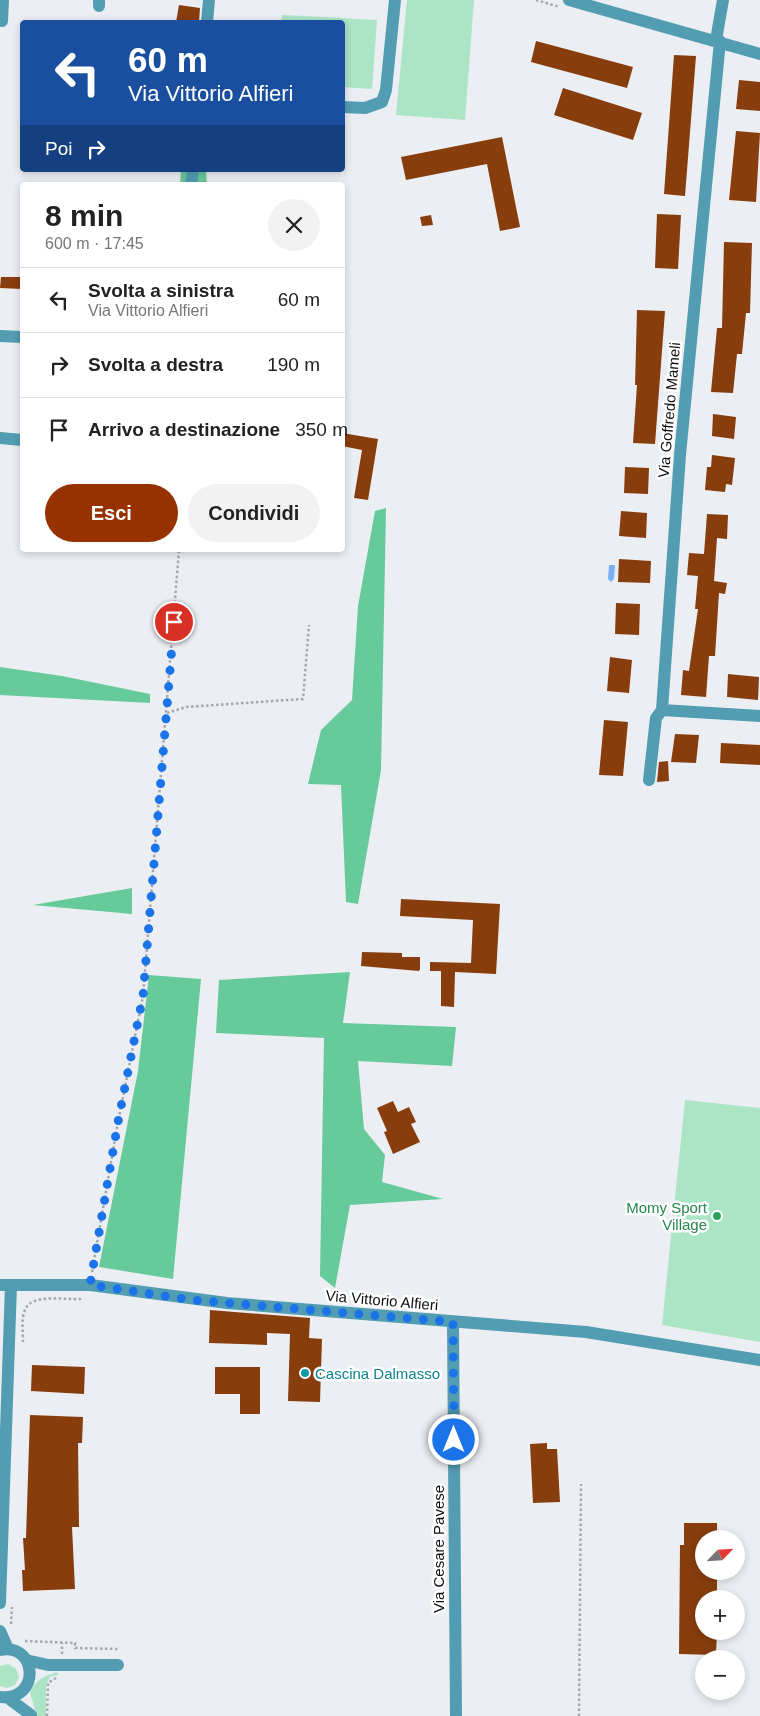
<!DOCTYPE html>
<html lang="it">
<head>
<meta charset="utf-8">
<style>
  body { margin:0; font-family:Helvetica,sans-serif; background:#f2f2f2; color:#222; height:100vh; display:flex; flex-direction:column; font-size:19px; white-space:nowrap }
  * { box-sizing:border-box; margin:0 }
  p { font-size:16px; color:#767676 }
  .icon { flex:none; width:28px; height:28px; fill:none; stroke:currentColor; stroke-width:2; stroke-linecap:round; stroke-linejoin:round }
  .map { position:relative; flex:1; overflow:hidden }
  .sheet { position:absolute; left:20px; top:182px; width:325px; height:370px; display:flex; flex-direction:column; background:#fff; border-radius:5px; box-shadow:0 2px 8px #0003 }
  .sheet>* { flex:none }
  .top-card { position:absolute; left:20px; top:20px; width:325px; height:152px; border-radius:5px; box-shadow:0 2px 8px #0003; background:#1a4fa0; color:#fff; overflow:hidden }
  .needle { width:32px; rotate:65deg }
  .controls { position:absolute; left:695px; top:1530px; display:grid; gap:10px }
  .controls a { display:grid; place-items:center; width:50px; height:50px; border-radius:50%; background:#fff; box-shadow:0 2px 8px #0003; font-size:25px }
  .pin { position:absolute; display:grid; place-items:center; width:42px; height:42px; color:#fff; margin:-21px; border:2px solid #fff; border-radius:50%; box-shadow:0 1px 5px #0007 }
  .me { position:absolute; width:55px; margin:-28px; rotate:0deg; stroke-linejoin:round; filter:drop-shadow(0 0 4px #0008) }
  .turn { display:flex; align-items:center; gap:18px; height:105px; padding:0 25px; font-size:22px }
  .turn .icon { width:65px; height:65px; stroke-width:2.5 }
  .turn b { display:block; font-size:35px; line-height:42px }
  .then { display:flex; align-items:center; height:48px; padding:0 25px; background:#0003; gap:10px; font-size:19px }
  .round { display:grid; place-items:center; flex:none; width:52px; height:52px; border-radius:26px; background:#f2f2f2 }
  .overview { display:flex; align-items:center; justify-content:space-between; height:85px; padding:0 25px }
  h1 { font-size:30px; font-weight:700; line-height:38px }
  .button { display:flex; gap:10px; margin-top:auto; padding:10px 25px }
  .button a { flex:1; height:58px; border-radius:30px; background:#963200; color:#fff; font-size:20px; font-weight:700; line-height:58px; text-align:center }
  .button a+a { background:#f2f2f2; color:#222 }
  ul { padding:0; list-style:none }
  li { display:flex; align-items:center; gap:15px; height:65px; padding:0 25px; border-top:1px solid #e0e0e0 }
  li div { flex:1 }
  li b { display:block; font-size:19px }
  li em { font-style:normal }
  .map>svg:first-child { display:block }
  .green { fill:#abe5c6 }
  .forest { fill:#67ca9b }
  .water { fill:#7ab0f6 }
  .building { fill:#883d0d }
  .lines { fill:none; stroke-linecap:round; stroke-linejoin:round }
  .path { stroke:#a4a7ab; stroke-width:2.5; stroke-dasharray:2.5 2.5; stroke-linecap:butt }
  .minor { stroke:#539db2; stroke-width:12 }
  .route { stroke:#1a73e8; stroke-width:9; stroke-dasharray:0 16.2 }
  .leisure-dot { fill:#2e9e5b; stroke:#fff; stroke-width:2 }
  .culture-dot { fill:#0f9aa8; stroke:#fff; stroke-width:2 }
  .labels { text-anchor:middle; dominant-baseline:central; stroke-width:5; stroke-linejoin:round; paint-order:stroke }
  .street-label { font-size:15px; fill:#0f1012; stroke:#fff }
  .leisure-label { font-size:15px; fill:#27864d; stroke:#fff; text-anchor:end }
  .culture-label { font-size:15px; fill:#0d838f; stroke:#fff; text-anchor:start }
</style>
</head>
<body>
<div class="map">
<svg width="760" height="1716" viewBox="0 0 760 1716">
  <rect width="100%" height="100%" fill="#ebeef3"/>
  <path class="green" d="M407 0H474L465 120 396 115Z
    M282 15 377 20 372 89 343 87 342 22H281Z
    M685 1100 760 1108V1342L662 1325Z
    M8 1664 16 1669 19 1677 15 1685 7 1688 0 1686V1666Z
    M57 1672 58 1675 50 1677 46 1685V1716H37L30 1693C35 1680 44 1676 57 1672Z"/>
  <path class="forest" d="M181 170H206L207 185H180Z
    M386 508 381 770 358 904 346 902 341 785 308 784 321 730 352 700 358 606 375 511Z
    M0 667 62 676 150 694V703L0 695Z
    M132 888V914L33 905Z
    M350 972 343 1023 456 1027 452 1066 358 1061 364 1129 385 1155 382 1182 443 1199 350 1205 335 1288 320 1276 324 1038 216 1033 219 980Z
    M149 975 201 979 173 1279 99 1267 138 1071Z"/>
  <path class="water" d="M609 565H615L614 579 611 582 608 579Z"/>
  <path class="building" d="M179 5 200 8 199 22H176Z
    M536 41 633 67 627 88 531 62Z
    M674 55 696 56 685 196 664 194Z
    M739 80 760 82V111L736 109Z
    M563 88 642 113 633 140 554 115Z
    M736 131 760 133 756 202 729 200Z
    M502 137 520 227 500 231 487 164 406 180 401 157Z
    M657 214 681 215 678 269 655 268Z
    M431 215 433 225 422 226 420 217Z
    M724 242 752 243 750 313H746L742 354H737L733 393 711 392 717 328H722Z
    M1 277H22V289L0 288Z
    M637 310 665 311 655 444 633 443 637 385H635Z
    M713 414 736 417 734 439 712 436Z
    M342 433 378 439 368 500 354 498 362 450 342 446Z
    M712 455 735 458 732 485 726 484 725 492 705 490 707 467H711Z
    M625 467 649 468 648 494 624 493Z
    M621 511 647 513 646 538 619 536Z
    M707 514 728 515 727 539 717 538 714 581 727 583 725 594 719 593 715 656H709L706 697 681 695 683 670 689 671 698 609H695L698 576 687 575 689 553 704 554Z
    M619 559 651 561 650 583 618 582Z
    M616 603 640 604 639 635 615 634Z
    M610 657 632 660 629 693 607 691Z
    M728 674 759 677 758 700 727 697Z
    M604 720 628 722 623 776 599 775Z
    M675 734 699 735 696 763 671 762Z
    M721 743 760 745V765L720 763Z
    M668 761 669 781 657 782 659 762Z
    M401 899 500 904 496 974 455 972 454 1007 441 1006V971H430V962L471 963 473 920 400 916Z
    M362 952 402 953V957H420V969L419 971 361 966Z
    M393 1101 398 1112 409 1107 416 1122 411 1124 420 1142 393 1154 384 1132 387 1131 377 1108Z
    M210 1310 310 1318 309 1338 322 1339 320 1402 288 1401 290 1334 267 1333V1345L209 1343Z
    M32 1365 85 1367 84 1394 31 1391Z
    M215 1367H260V1414H240V1394H215Z
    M30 1415 83 1417 82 1443H78L79 1527H72L75 1589 23 1591 22 1570H25L23 1538H26Z
    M547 1443V1449H557L560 1502 533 1503 530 1444Z
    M684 1523H717V1539H704V1571H717V1599H704V1631H717L716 1655 679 1654 680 1545H684Z"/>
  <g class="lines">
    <path class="path" d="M536 0 560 7
      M167 713 186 707 303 699 309 625
      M92 1272 118 1122 143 996 179 550
      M23 1342C23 1333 21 1318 25 1310 31 1293 66 1300 80 1299L82 1298
      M11 1624 12 1607
      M25 1641 75 1643V1648L118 1649
      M62 1654V1643
      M47 1716 48 1683 56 1678
      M579 1716 581 1484"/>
    <path class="minor" d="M569 0 760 54
      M99 6V0
      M2 21 3 0
      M207 22 209 0
      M716 40 723 0
      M342 107 365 108 382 102 386 90 395 0
      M191 185 193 170
      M0 336 22 337
      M0 438 22 440
      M662 710 760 716
      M649 780 656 718 662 710 680 455 720 41
      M0 1285H90L227 1303 586 1332 760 1360
      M453 1322 456 1716
      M0 1603 11 1285
      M0 1631 8 1649
      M0 1650C37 1642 42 1701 0 1697
      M26 1660 48 1665H118
      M8 1698 31 1715"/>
  </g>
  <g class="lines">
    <path class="route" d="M174 622 143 996 118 1122 90 1285 192 1300 453 1322 454 1440"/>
  </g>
  <circle class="leisure-dot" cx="717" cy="1216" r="5"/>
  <circle class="culture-dot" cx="305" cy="1373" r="5"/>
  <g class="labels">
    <g class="street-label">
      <text transform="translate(669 410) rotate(-85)">Via Goffredo Mameli</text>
      <text transform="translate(382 1300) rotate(5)">Via Vittorio Alfieri</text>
      <text transform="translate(438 1549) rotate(-90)">Via Cesare Pavese</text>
    </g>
    <g class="leisure-label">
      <text x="707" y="1207">Momy Sport<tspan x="707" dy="17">Village</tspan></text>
    </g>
    <g class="culture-label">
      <text x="315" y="1373">Cascina Dalmasso</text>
    </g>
  </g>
</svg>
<div class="controls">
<a><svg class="needle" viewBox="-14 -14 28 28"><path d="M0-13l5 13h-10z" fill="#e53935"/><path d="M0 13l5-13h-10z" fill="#767676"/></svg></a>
<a>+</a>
<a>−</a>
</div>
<div class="pin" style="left:174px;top:622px;background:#d93025"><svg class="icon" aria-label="arrive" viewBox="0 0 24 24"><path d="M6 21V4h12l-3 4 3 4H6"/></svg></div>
<svg class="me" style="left:454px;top:1440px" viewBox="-20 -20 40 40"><circle r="17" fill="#1a73e8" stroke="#fff" stroke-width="3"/><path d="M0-11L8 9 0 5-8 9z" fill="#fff"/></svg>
<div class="top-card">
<div class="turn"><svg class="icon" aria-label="left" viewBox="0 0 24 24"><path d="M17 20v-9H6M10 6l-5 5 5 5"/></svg><div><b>60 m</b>Via Vittorio Alfieri</div></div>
<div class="then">Poi<svg class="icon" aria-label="right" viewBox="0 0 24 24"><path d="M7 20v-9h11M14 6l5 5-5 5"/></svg></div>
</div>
<section class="sheet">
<div class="overview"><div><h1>8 min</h1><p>600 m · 17:45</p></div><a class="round"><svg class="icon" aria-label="close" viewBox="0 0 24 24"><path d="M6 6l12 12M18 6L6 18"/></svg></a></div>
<ul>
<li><svg class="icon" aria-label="left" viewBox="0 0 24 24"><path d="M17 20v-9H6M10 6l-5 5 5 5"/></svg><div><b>Svolta a sinistra</b><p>Via Vittorio Alfieri</p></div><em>60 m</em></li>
<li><svg class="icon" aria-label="right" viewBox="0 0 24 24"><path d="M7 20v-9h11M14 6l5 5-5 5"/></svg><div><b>Svolta a destra</b></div><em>190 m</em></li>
<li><svg class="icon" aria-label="arrive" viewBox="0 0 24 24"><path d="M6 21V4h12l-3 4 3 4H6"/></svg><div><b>Arrivo a destinazione</b></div><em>350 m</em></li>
</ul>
<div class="button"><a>Esci</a><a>Condividi</a></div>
</section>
</div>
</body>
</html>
